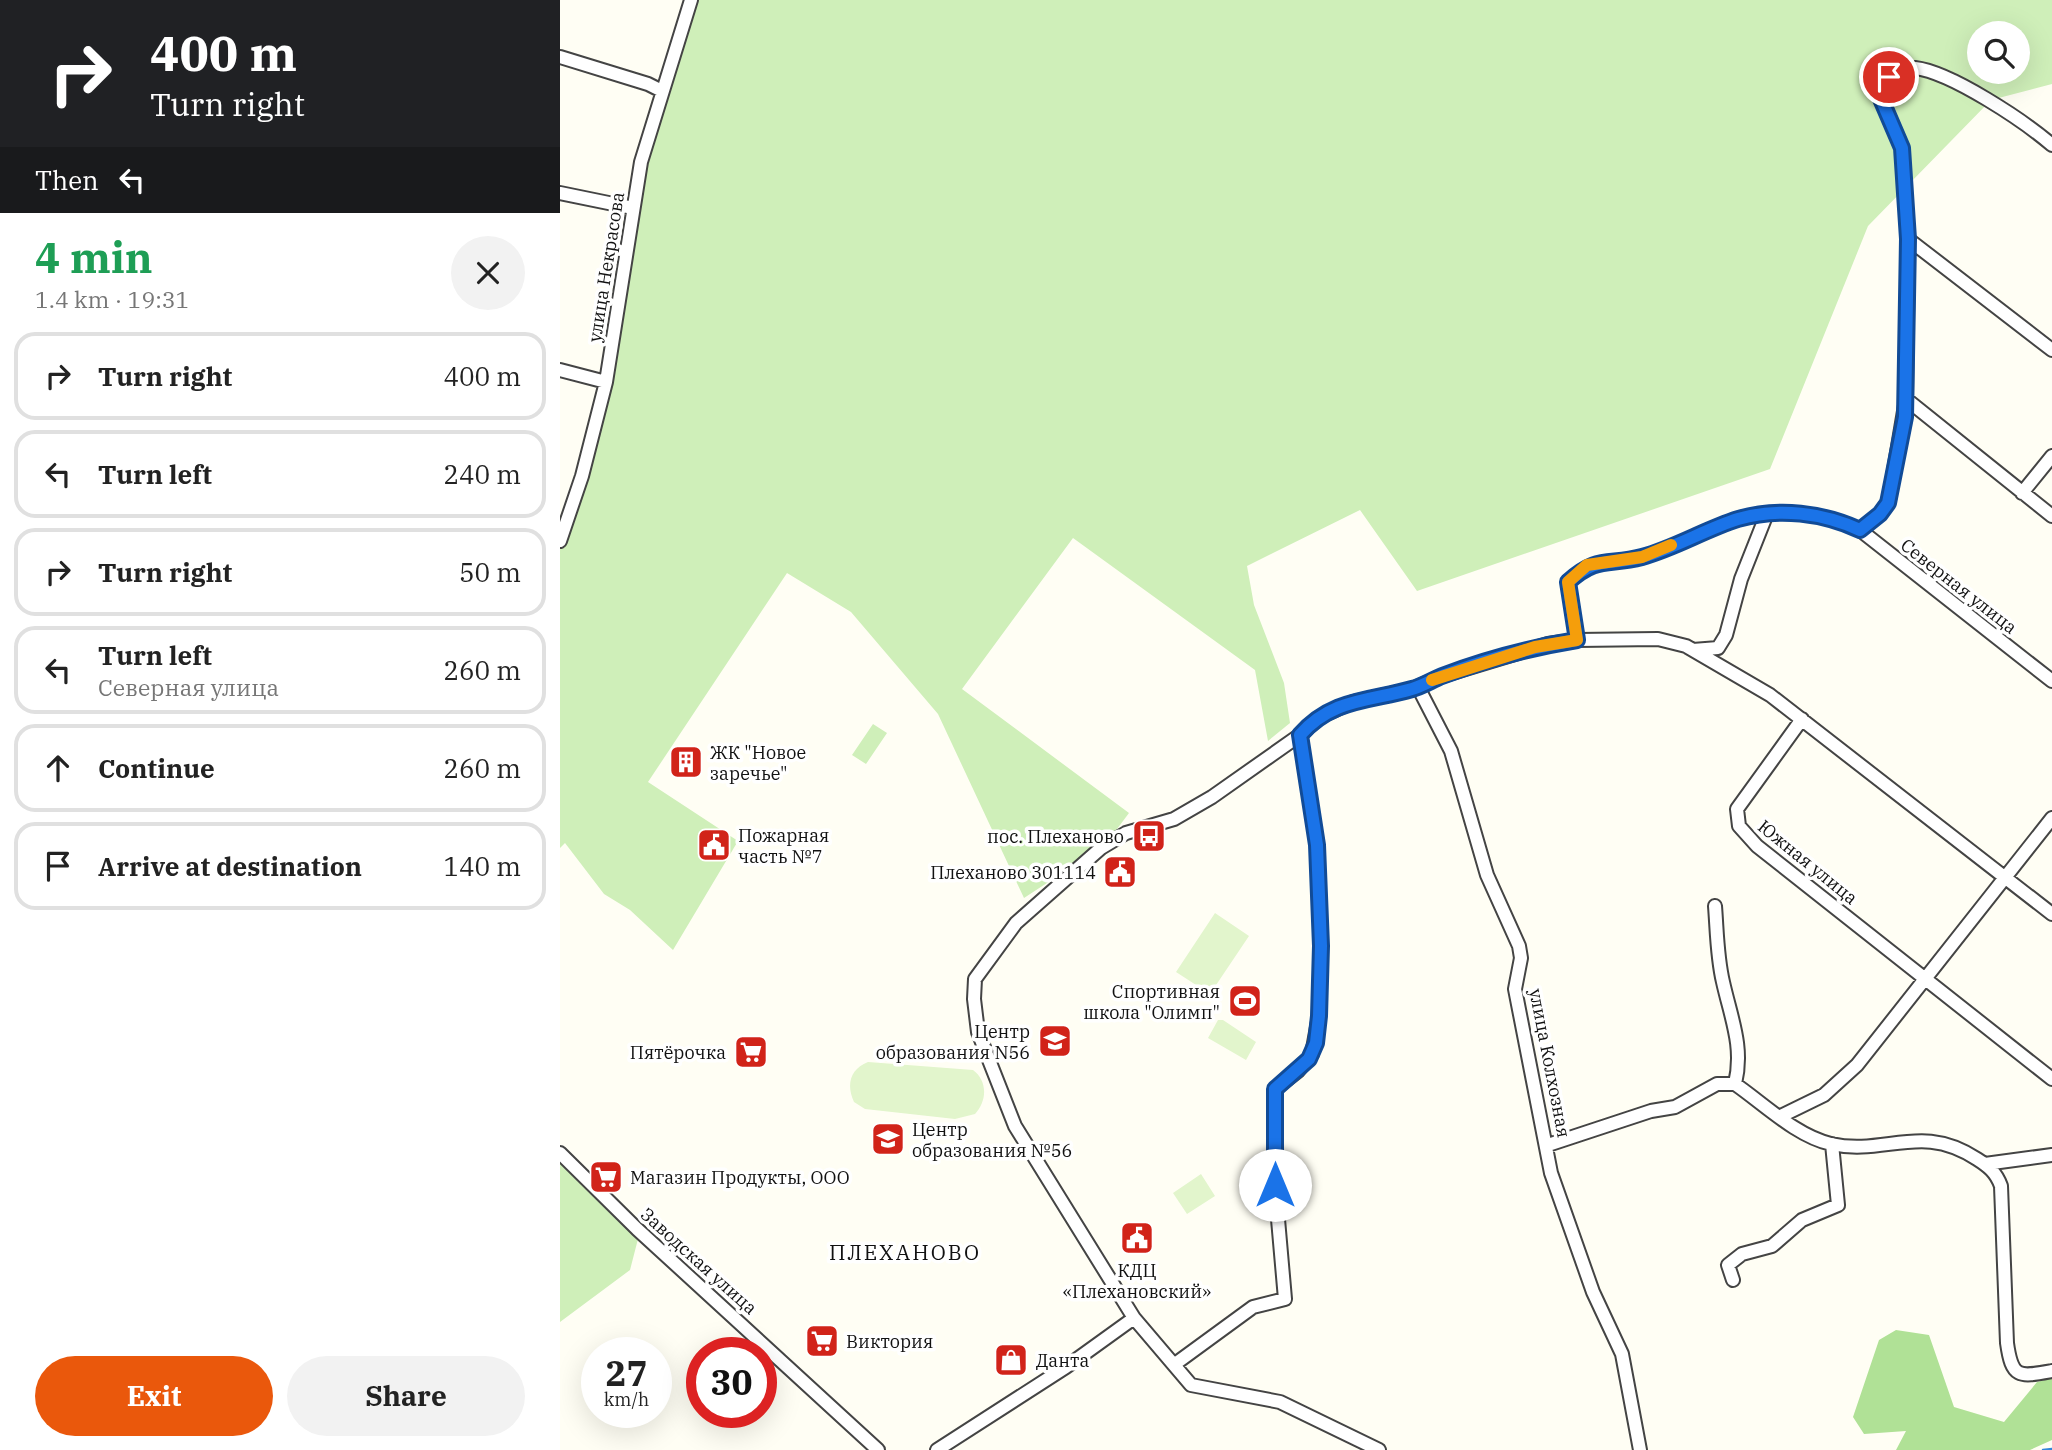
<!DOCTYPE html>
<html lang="en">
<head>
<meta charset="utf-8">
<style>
  body { margin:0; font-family:"IBM Plex Serif",serif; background:#f2f2f2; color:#222; height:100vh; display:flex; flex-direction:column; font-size:26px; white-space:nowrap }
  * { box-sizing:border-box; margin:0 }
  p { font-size:23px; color:#767676 }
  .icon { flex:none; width:38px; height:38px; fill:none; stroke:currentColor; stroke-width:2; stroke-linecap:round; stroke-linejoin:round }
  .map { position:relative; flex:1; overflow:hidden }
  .sheet { display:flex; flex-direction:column; background:#fff; width:560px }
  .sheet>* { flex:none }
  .hud { background:#202124; color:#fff; overflow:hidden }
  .buttons { position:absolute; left:1407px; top:21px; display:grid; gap:14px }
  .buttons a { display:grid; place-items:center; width:63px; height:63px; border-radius:50%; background:#fff; box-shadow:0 7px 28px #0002; font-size:35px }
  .speed { position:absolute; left:21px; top:1337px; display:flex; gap:14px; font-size:35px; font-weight:700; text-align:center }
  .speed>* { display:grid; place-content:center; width:91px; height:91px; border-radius:50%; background:#fff; box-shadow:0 7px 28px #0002; line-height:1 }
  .speed small { font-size:18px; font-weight:400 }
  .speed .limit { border:10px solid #d22; background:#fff; color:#111 }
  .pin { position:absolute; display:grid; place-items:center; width:60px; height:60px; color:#fff; margin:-30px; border:4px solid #fff; border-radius:50%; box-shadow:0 2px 7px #0007 }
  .me { position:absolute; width:77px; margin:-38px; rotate:0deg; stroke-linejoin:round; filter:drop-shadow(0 0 5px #0008) }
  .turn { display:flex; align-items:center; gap:24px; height:147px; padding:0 35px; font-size:32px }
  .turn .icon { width:91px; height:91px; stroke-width:2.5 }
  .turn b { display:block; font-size:49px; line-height:60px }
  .then { display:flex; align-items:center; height:66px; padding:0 35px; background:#0003; gap:14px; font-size:26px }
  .round { display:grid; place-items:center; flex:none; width:74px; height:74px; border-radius:37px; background:#f2f2f2 }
  .head { display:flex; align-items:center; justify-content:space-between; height:119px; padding:0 35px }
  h1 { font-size:42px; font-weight:700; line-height:52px; color:#1e9e55 }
  .button { display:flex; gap:14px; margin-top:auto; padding:14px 35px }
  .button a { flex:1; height:80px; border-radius:42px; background:#ea580c; color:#fff; font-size:28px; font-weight:700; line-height:80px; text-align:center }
  .button a+a { background:#f2f2f2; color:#222 }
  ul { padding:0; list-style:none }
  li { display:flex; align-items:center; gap:21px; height:88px; margin:0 14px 10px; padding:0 21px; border:4px solid #e0e0e0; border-radius:21px }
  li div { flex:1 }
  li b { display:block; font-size:26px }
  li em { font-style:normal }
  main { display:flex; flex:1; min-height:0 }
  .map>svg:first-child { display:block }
  .green { fill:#cfefb9; fill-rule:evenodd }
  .forest { fill:#b0e196 }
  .pitch { fill:#e2f5cc }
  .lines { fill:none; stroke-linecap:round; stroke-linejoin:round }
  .stream { stroke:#3386db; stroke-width:2.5 }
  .minor-casing { stroke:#444; stroke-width:16 }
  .minor { stroke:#fff; stroke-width:12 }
  .route-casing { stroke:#114b97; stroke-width:18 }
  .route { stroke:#1a73e8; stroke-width:12 }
  .slow { stroke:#f59e0b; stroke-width:12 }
  .labels { text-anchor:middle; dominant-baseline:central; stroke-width:7; stroke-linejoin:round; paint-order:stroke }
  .street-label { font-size:18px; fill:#111; stroke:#fff }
  .poi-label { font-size:18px; fill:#111; stroke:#fff; text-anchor:start }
  .quarter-label { font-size:21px; letter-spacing:2px; fill:#111; stroke:#fff }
</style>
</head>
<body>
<main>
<section class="sheet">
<div class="hud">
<div class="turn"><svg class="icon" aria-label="right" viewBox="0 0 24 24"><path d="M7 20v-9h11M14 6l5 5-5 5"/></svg><div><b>400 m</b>Turn right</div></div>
<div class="then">Then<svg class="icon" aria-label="left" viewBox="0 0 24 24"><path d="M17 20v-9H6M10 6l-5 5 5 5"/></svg></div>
</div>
<div class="head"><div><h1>4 min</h1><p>1.4 km · 19:31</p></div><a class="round"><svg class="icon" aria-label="close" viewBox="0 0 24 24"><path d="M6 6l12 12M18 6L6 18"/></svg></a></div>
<ul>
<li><svg class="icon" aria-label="right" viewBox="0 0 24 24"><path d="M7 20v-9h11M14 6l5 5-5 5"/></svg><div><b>Turn right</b></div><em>400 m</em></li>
<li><svg class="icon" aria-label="left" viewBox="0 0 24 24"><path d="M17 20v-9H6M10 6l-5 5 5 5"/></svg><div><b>Turn left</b></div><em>240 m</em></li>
<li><svg class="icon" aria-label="right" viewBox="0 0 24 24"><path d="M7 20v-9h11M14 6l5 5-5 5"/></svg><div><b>Turn right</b></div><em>50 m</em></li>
<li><svg class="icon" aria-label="left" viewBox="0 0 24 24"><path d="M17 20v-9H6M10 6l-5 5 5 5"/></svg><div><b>Turn left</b><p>Северная улица</p></div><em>260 m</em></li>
<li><svg class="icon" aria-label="ahead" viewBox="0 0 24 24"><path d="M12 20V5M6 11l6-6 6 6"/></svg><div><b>Continue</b></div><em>260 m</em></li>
<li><svg class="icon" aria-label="arrive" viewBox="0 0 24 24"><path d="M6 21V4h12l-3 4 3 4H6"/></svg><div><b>Arrive at destination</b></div><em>140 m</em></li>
</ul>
<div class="button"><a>Exit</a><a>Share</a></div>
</section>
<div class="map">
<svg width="1492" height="1450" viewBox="0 0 1492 1450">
  <rect width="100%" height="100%" fill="#fffef4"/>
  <path class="green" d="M132 0H1492V84L1431 100 1308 226 1210 469 857 591 800 510 687 566 694 605 724 683 730 723 708 741 695 670 513 538 402 689 569 813 545 845 464 898 378 714 291 612 227 573 88 782 178 841 113 950 70 910 44 894 5 843 0 848V537L41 404 77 191ZM1419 33H1458V72H1419Z
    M313 724 327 733 306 764 292 755Z
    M0 1161 78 1239 70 1270 0 1322Z"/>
  <path class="forest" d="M1336 1330 1369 1335 1394 1407 1444 1422 1477 1382 1492 1378V1440L1470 1450H1336L1346 1431 1304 1434 1293 1417 1319 1340Z"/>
  <path class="pitch" d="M655 913 689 936 650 994 616 972Z
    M658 1020H663L696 1042 686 1060 648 1038Z
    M308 1062 413 1070C428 1081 427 1101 415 1114L395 1119 305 1109 294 1102C286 1085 290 1069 308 1062Z
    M641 1174 655 1196 627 1214 613 1193Z"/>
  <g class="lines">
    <path class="stream" d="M1483 1450 1492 1449"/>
    <defs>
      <path id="minor" d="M0 57 88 84 102 91
        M0 193 73 208
        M1348 239 1492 350
        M0 370 46 382
        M1346 399 1492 516
        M1462 493 1492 456
        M1300 530 1320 514 1329 500 1346 399 1348 239 1342 148 1321 99 1329 77C1337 74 1347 67 1355 68 1391 72 1464 121 1492 145
        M0 541 22 476 46 382 81 162 131 0
        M1017 640 1008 582C1038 555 1048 566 1082 557 1115 548 1146 529 1178 519 1219 507 1263 513 1300 530L1492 681
        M1133 650 1158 648 1166 635 1181 579 1206 516
        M858 687 891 751 927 875 959 946 961 958 955 989 991 1173 1033 1292 1062 1354 1080 1450
        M1242 719 1177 809 1179 826 1197 846 1492 1079
        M1155 906C1157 931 1157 957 1163 982 1171 1018 1184 1047 1175 1084
        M1221 1116 1264 1095 1297 1065 1492 818
        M988 1145 1091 1111 1115 1107 1157 1084H1175C1204 1104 1236 1136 1271 1144 1326 1156 1361 1122 1417 1159 1428 1166 1436 1172 1441 1186L1447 1343C1452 1379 1459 1377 1492 1371
        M0 1153 77 1229 318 1450
        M1425 1164 1492 1155
        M1173 1280 1168 1265 1182 1254 1212 1246 1242 1220 1278 1205 1272 1144
        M615 1364 693 1307 725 1299 715 1185V1089L738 1071 752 1054 759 1016 761 946 757 845 740 735
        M377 1450 506 1367 574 1318
        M819 1450 720 1402 631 1385 574 1318 455 1126 418 1032 414 999 415 979 456 923 541 848 566 833 614 819 652 797 740 735 760 717 793 702 852 689 882 676 988 644 1017 640 1098 639 1126 646 1210 695 1492 914"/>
    </defs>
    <use href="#minor" class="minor-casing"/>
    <use href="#minor" class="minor"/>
  </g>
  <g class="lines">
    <defs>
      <path id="route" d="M715 1185V1089L749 1059 756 1043 759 1016 761 946 757 845 740 735C772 698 811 701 852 689 863 686 872 680 882 676 924 660 974 647 1017 640L1008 582C1038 555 1048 566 1082 557 1115 548 1146 529 1178 519 1219 507 1263 513 1300 530L1320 514 1328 503 1345 417 1348 239 1342 148 1321 99 1329 77"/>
    </defs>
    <use href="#route" class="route-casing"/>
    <use href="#route" class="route"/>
    <path class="slow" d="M872 680 975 647 1017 640 1008 582 1027 565 1082 557 1111 545"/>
  </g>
  <defs>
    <symbol id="building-square" viewBox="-11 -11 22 22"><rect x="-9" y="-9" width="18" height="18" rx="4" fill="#d12319" stroke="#fff"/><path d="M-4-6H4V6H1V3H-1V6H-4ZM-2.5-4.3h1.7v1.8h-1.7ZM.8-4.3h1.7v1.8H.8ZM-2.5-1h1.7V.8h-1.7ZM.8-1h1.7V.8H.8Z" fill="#fff"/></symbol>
    <symbol id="bus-square" viewBox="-11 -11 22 22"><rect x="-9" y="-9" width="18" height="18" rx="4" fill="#d12319" stroke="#fff"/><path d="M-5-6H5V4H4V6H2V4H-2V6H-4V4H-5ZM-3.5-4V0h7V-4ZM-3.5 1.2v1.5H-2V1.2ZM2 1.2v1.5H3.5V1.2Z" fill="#fff"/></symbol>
    <symbol id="civic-square" viewBox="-11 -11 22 22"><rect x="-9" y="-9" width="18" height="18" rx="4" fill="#d12319" stroke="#fff"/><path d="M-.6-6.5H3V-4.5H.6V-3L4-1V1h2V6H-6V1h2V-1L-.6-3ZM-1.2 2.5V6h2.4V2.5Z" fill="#fff"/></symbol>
    <symbol id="stadium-square" viewBox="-11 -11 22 22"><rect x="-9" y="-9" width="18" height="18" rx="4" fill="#d12319" stroke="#fff"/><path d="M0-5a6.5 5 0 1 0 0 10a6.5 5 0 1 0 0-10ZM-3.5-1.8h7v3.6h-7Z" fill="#fff"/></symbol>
    <symbol id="school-square" viewBox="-11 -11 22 22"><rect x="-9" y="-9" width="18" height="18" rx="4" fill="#d12319" stroke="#fff"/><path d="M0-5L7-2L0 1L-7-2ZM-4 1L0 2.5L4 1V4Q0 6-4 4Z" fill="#fff"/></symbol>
    <symbol id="supermarket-square" viewBox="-11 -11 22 22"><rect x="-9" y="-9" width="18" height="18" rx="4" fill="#d12319" stroke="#fff"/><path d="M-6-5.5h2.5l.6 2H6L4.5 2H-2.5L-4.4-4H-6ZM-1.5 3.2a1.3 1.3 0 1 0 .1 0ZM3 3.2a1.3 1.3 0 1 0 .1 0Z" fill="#fff"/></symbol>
    <symbol id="shop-square" viewBox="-11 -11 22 22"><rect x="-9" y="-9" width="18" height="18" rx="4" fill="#d12319" stroke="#fff"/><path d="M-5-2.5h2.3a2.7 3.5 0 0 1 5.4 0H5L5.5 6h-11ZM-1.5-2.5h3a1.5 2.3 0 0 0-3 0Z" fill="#fff"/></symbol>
  </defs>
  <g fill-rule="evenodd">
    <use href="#building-square" x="107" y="743" width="38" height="38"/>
    <use href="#bus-square" x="570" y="817" width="38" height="38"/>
    <use href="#civic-square" x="135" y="826" width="38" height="38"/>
    <use href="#civic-square" x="541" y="853" width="38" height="38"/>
    <use href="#stadium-square" x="666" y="982" width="38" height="38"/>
    <use href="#school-square" x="476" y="1022" width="38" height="38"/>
    <use href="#supermarket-square" x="172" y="1033" width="38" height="38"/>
    <use href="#school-square" x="309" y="1120" width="38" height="38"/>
    <use href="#supermarket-square" x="27" y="1158" width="38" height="38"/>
    <use href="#civic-square" x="558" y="1219" width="38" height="38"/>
    <use href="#supermarket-square" x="243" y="1322" width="38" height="38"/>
    <use href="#shop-square" x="432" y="1341" width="38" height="38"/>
  </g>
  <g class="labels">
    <g class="street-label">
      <text transform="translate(46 267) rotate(-81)">улица Некрасова</text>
      <text transform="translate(1399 586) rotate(38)">Северная улица</text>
      <text transform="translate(1248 862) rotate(39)">Южная улица</text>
      <text transform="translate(990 1063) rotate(79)">улица Колхозная</text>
      <text transform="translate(139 1261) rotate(42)">Заводская улица</text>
    </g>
    <g class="poi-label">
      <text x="150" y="752">ЖК "Новое<tspan x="150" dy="21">заречье"</tspan></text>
      <text x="178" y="835">Пожарная<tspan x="178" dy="21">часть №7</tspan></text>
      <text x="564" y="836" text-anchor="end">пос. Плеханово</text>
      <text x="536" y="872" text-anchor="end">Плеханово 301114</text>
      <text x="660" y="991" text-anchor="end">Спортивная<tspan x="660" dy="21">школа "Олимп"</tspan></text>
      <text x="470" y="1031" text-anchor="end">Центр<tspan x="470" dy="21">образования N56</tspan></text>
      <text x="166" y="1052" text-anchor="end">Пятёрочка</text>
      <text x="352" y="1129">Центр<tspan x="352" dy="21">образования №56</tspan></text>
      <text x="70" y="1177">Магазин Продукты, ООО</text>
      <text x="577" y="1270" text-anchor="middle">КДЦ<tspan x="577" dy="21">«Плехановский»</tspan></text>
      <text x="286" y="1341">Виктория</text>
      <text x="476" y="1360">Данта</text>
    </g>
    <g class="quarter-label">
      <text x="345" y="1252">ПЛЕХАНОВО</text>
    </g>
  </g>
</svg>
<div class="buttons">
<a><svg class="icon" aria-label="search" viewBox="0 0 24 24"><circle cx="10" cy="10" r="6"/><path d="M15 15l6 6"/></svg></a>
</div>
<div class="speed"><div>27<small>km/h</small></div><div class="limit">30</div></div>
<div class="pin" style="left:1329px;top:77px;background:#d93025"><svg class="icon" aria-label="arrive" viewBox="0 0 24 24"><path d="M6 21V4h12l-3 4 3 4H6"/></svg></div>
<svg class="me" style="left:715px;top:1185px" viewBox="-20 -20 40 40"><circle r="19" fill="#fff"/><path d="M0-13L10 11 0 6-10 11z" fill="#1a73e8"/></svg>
</div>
</main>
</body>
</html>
